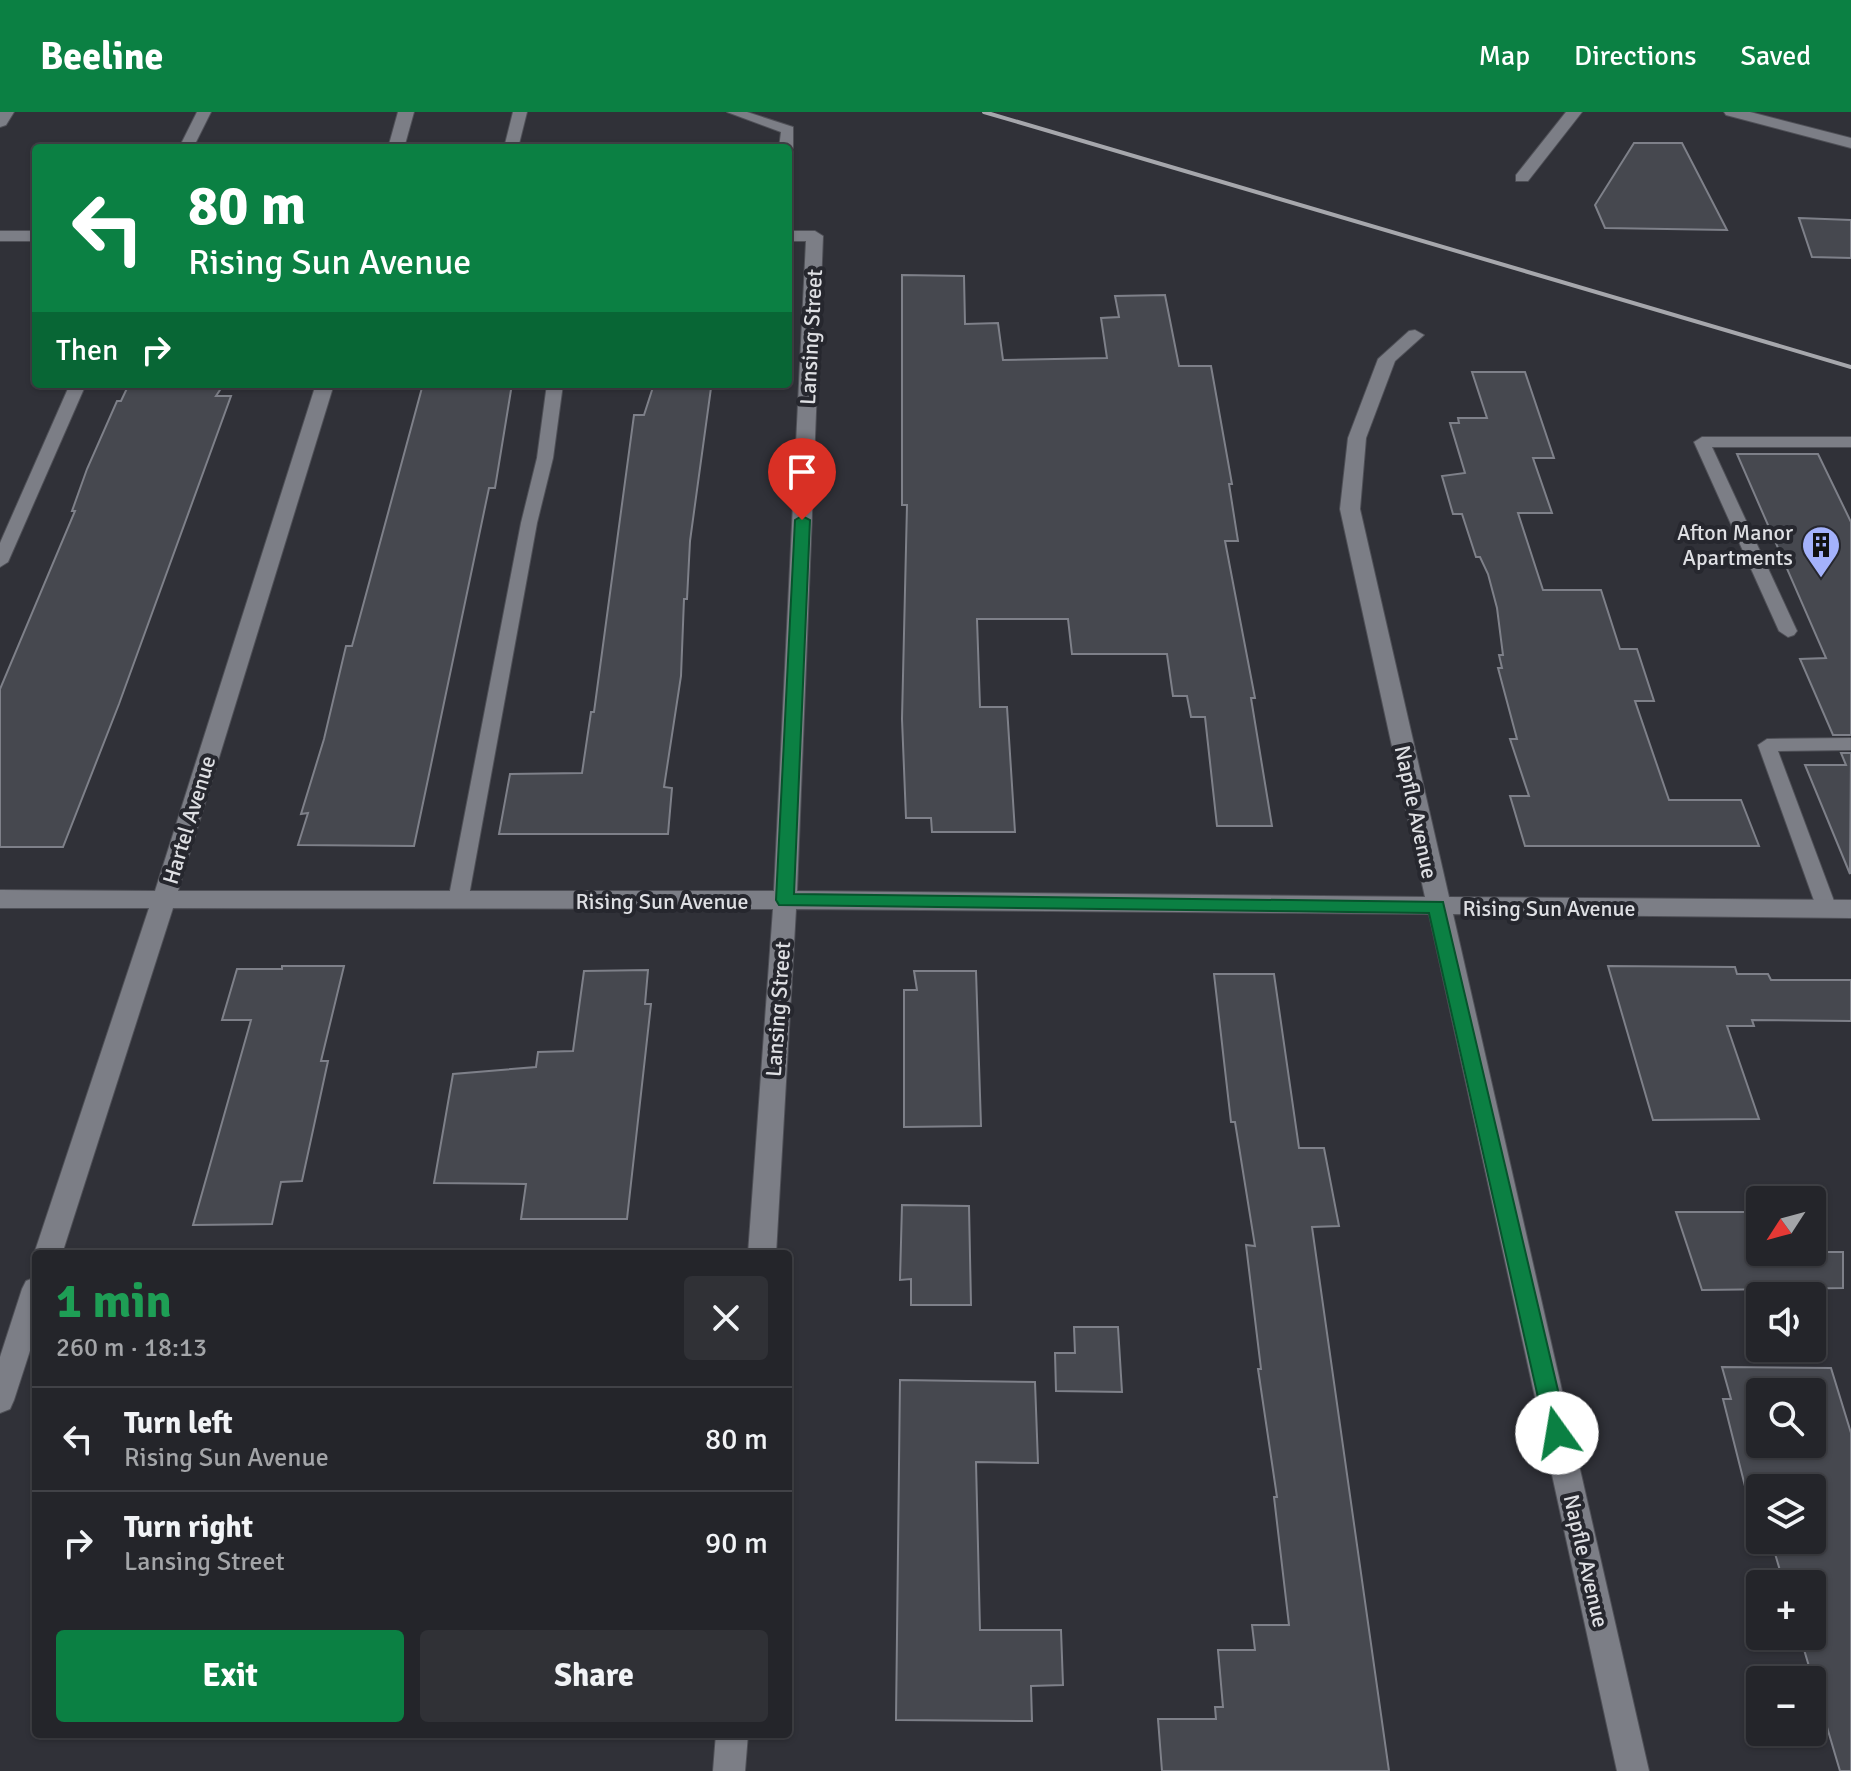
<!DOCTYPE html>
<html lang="en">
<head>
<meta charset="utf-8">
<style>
  body { margin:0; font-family:Signika,sans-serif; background:#303136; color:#f1f3f6; height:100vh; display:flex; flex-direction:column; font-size:30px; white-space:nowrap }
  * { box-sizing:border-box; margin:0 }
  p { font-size:26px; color:#a3a5a8 }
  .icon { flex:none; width:44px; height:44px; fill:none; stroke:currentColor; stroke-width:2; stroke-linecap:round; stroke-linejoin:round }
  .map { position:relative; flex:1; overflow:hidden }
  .drawer { position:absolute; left:32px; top:1138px; width:760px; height:488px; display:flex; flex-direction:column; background:#24252a; border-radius:8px; box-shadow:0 2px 6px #0004,0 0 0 2px #414247 }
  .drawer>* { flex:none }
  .top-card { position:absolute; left:32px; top:32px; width:760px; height:244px; border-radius:8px; box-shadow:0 2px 6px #0004,0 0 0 2px #414247; background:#0b8043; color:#fff; overflow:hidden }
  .needle { width:52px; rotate:234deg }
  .controls { position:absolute; left:1746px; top:1074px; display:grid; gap:16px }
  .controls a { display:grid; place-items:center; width:80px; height:80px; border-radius:8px; background:#24252a; box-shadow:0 2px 6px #0004,0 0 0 2px #414247; font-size:40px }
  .pin { position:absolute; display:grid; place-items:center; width:68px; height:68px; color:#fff; margin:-82px -34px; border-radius:50% 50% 50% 0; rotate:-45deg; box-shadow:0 0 8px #0007 }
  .pin .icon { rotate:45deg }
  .me { position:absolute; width:88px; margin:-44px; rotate:347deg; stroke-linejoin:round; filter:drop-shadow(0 0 6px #0008) }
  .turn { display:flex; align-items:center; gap:28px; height:168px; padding:0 24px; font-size:36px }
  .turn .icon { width:104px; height:104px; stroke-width:2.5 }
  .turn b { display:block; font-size:56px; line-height:68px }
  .then { display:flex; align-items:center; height:76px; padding:0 24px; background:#0003; gap:16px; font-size:30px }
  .round { display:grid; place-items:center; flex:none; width:84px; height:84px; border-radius:8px; background:#303136 }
  .summary { display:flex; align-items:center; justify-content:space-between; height:136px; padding:0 24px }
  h1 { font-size:48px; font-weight:700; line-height:60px; color:#1e9e55 }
  .cta { display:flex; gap:16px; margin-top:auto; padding:16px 24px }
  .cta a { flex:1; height:92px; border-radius:8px; background:#0b8043; color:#fff; font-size:32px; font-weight:700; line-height:92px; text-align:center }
  .cta a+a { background:#303136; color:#f1f3f6 }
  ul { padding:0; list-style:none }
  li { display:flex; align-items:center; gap:24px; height:104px; padding:0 24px; border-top:2px solid #414247 }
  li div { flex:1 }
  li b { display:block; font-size:30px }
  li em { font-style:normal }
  header { display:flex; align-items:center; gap:48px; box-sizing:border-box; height:112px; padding:0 40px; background:#0b8043; color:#fff }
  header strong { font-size:38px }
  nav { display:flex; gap:44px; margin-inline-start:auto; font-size:28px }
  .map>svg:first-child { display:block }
  .building { fill:#46484f; stroke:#7e8089; stroke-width:2; fill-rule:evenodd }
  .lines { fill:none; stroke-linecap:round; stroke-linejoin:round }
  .service-casing { stroke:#4f5057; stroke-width:2 }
  .minor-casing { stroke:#4f5057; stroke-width:2 }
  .service { fill:#7c7e86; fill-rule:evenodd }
  .minor { fill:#7c7e86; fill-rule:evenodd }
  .rail { stroke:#a6a7ac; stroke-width:4 }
  .route { fill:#0b8043; stroke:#07532c; stroke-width:2 }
  .labels { text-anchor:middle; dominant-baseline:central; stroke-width:8; stroke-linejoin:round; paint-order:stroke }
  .street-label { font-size:22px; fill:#dedfe3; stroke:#26272e }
  .poi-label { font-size:22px; fill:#dedfe3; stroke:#26272e; text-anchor:end }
</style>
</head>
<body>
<header>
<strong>Beeline</strong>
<nav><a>Map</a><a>Directions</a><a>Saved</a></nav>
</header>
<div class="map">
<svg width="1851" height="1659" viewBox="0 0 1851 1659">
  <rect width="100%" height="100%" fill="#303138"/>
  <path class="building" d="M1634 31H1682L1727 118 1605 116 1595 93Z
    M1799 106 1851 108V146L1812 145Z
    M902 163 964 164 965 212 998 211 1003 248 1107 246 1101 206 1119 205 1115 184 1165 183 1179 254H1211L1232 372H1229L1238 429H1225L1255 586H1251L1272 714H1217L1205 605H1191L1187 584H1173L1167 542H1072L1068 507H977L980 595H1007L1015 720H932L931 706H906L902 607 907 393H902Z
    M1472 260H1525L1554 346H1533L1552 401H1518L1543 478H1601L1620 537H1637L1654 589H1635L1669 688H1741L1759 734H1525L1510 684H1529L1510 627H1517L1498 556H1502L1499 543H1503L1497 496 1488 462 1480 445H1476L1462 402H1453L1442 364 1465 361 1450 311H1459L1458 306H1487Z
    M129 272H224L216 284H231L119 592 63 735H0V577L75 399H72L87 357 117 289H121Z
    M423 272H512L495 376H489L414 734 298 733 308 701 301 702 324 627 346 534H352Z
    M654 272H708L707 275 711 276 690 429 687 487H684L681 564 664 675 672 676 668 722H499L510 662 582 661 591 600H594L634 303H644Z
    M1737 342H1818L1851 410V623H1833L1800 547 1826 546Z
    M1841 641H1851L1850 762 1805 653H1846Z
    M282 854H344L321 949H328L302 1069 281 1070 272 1112 193 1113 251 908H222L237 857H282Z
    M1608 854 1735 855 1737 862H1768L1771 868H1851V909L1752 908 1754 914H1727L1759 1007 1653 1008Z
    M648 858 645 892H651L627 1107H521L526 1072 434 1071 453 962 536 955 538 940 573 939 584 859Z
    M914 859H976L981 1014 904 1015V878H917Z
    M1214 862H1274L1299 1036H1324L1339 1114 1312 1115 1389 1659H1162L1158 1607H1216L1215 1595H1223L1218 1538H1255L1252 1513H1289L1274 1385H1277L1258 1257H1261L1246 1133 1255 1134 1235 1010H1231Z
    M902 1093 969 1094 971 1193H911V1167L900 1168Z
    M1676 1100H1760V1140H1843V1176L1702 1178Z
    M1074 1215H1118L1122 1280 1056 1279 1055 1241H1075Z
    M1722 1255 1831 1256 1851 1321V1659H1840L1800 1524H1812V1472H1784L1771 1428H1812V1376H1760V1390H1749L1723 1287H1731ZM1760 1280H1812V1332H1760Z
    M900 1268 1035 1270 1038 1351 976 1350 980 1518H1061L1063 1573 1031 1574 1032 1609 896 1608Z"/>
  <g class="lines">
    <defs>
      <path id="service" d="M197 0H211L193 36H179Z
        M513 0H527L518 36H504Z
        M727 0H747L793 15V36L788 39V36H779L781 20Z
        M70 272H86L8 450 0 455V431Z
        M547 272H563L553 346 537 411 468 789 465 794H451L448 789 521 411 537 346Z
        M1702 325H1851V335H1712L1797 519 1794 523 1788 525 1779 519 1694 330Z
        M1851 626V638L1778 639 1837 797 1834 802H1820L1817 797 1758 633 1767 627Z"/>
      <path id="minor" d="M0 0H14L6 13 0 15Z
        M398 0H414L404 36H388Z
        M1566 0H1582L1528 69H1516V63Z
        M1724 0H1750L1851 26V36L1726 3Z
        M0 119H36V129H0Z
        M788 119H815L823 124 797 779 1425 785 1340 397 1348 326 1378 247 1409 219 1415 218 1424 223 1395 249 1366 326 1360 397 1449 785 1851 788V806L1453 802 1649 1659H1617L1429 802 796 797 776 1142H748L773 797 173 796 62 1142H36V1145L34 1142 149 796H0V778L155 779 316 272H334L178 779H774L806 129H788Z
        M36 1165V1220L14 1288 10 1297 0 1301V1245L22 1177 26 1169Z
        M716 1622H748L745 1659H713Z"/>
    </defs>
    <use href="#service" class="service-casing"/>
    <use href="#minor" class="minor-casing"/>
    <use href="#service" class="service"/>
    <use href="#minor" class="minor"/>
    <path class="rail" d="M984 0 1851 255"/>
  </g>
  <path class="route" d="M802 404 810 408 794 782 1443 790 1568 1321 1565 1328 1557 1331 1549 1328 1546 1321 1429 801 779 793 776 788 795 408Z"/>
  <defs>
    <symbol id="building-pin" viewBox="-11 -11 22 30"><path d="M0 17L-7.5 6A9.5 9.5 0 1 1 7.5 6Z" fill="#a4b2fc" stroke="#26272e"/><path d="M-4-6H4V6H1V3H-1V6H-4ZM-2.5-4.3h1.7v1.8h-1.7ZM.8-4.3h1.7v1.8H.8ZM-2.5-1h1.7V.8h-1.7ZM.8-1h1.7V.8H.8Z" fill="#111"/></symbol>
  </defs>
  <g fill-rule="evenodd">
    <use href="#building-pin" x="1799" y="411" width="44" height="60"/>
  </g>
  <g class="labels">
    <g class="street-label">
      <text transform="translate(811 225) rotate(-87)">Lansing Street</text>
      <text transform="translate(1416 700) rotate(78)">Napfle Avenue</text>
      <text transform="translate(189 708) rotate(-73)">Hartel Avenue</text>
      <text x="662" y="789">Rising Sun Avenue</text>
      <text x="1549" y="796">Rising Sun Avenue</text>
      <text transform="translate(778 897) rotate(-86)">Lansing Street</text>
      <text transform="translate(1586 1449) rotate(77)">Napfle Avenue</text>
    </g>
    <g class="poi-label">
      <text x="1793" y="420">Afton Manor<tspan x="1793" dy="25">Apartments</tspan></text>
    </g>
  </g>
</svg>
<div class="controls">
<a><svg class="needle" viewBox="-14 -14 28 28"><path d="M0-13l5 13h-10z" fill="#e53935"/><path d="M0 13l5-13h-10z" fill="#a3a5a8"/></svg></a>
<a><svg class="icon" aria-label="sound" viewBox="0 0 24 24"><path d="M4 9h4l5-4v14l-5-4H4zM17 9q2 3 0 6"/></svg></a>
<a><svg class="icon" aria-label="search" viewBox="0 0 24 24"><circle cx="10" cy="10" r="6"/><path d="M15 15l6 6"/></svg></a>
<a><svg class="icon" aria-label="layers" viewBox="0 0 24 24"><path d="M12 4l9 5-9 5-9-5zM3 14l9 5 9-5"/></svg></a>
<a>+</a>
<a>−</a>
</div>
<div class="pin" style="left:802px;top:408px;background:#d93025"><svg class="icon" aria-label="arrive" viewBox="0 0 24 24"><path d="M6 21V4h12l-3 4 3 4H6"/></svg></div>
<svg class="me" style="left:1557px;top:1321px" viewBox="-20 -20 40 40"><circle r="19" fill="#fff"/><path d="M0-13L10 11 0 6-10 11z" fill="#0b8043"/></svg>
<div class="top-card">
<div class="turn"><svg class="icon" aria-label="left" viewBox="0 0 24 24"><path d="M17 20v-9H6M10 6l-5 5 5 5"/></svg><div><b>80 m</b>Rising Sun Avenue</div></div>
<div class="then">Then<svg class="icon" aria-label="right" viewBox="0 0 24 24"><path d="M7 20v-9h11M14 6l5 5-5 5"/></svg></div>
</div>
<section class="drawer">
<div class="summary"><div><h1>1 min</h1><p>260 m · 18:13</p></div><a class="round"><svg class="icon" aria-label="close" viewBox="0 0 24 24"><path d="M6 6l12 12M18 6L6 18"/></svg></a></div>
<ul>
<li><svg class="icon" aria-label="left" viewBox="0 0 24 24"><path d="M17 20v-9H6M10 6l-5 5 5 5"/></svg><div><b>Turn left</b><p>Rising Sun Avenue</p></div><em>80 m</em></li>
<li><svg class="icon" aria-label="right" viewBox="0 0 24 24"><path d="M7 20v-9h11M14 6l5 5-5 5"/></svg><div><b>Turn right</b><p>Lansing Street</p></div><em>90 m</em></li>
</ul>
<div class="cta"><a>Exit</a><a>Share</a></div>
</section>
</div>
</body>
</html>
